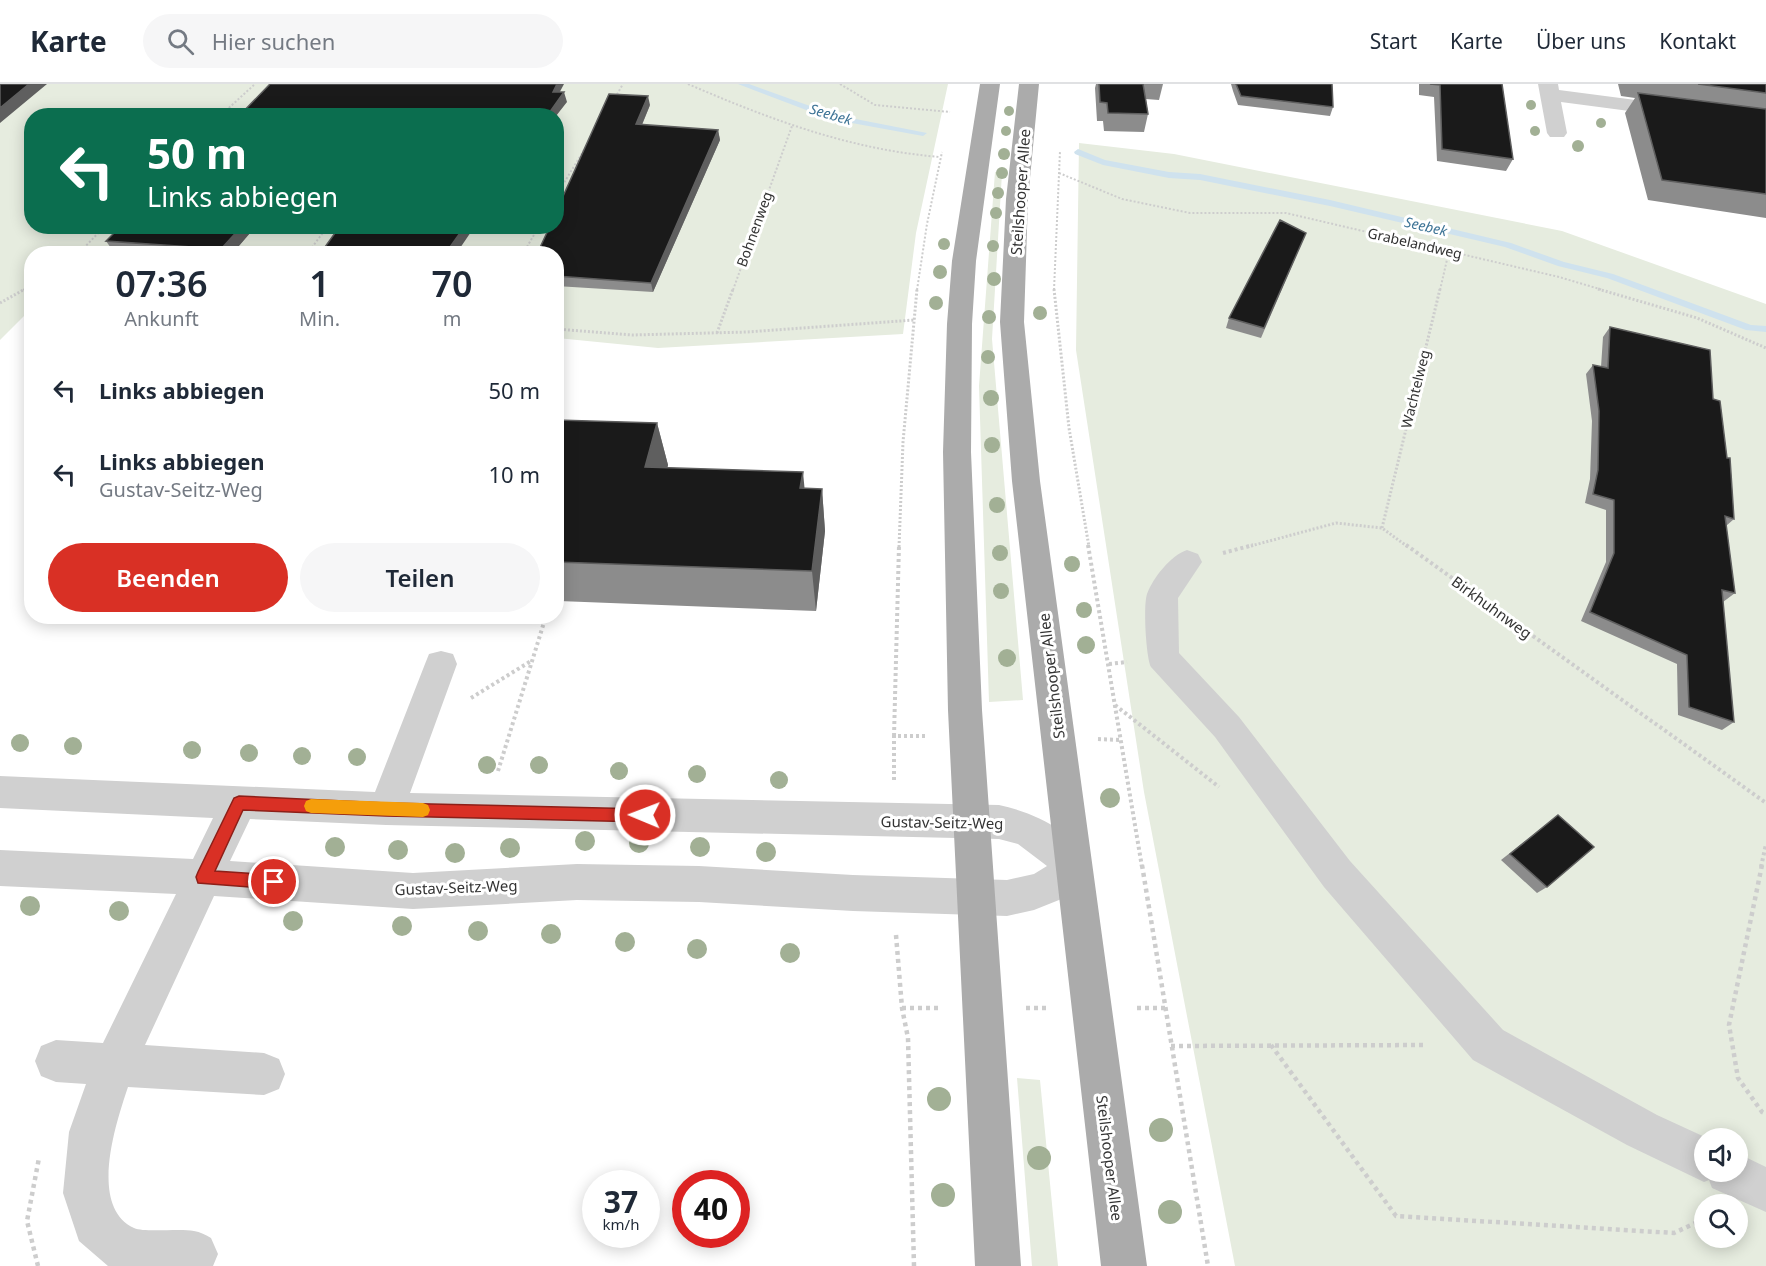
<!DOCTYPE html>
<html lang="de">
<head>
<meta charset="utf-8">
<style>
  body { margin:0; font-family:"Noto Sans",sans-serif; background:#f6f6f7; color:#1f2937; height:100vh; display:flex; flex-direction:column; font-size:22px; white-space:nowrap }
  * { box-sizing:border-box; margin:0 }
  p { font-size:20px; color:#747a83 }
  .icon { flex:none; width:33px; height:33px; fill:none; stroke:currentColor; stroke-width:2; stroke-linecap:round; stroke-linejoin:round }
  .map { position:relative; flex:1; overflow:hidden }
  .details { position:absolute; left:24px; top:162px; width:540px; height:378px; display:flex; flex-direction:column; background:#fff; border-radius:24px; box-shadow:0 3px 15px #0003 }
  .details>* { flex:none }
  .banner { position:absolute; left:24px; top:24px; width:540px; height:126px; border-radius:24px; box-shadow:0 3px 15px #0003; background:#0b6e4f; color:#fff; overflow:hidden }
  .fabs { position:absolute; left:1694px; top:1044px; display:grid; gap:12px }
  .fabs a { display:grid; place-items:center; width:54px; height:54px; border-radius:50%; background:#fff; box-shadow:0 3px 15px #0003; font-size:30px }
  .speed { position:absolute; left:582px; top:1086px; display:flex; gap:12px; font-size:30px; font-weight:700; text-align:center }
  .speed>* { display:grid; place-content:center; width:78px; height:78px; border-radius:50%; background:#fff; box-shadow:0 3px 15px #0003; line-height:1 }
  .speed small { font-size:15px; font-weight:400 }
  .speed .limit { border:9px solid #d22; background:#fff; color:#111 }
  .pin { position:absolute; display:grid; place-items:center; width:51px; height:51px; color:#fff; margin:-26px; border:3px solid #fff; border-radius:50%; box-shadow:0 2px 6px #0007 }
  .me { position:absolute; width:66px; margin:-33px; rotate:271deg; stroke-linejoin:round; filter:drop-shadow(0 0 4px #0008) }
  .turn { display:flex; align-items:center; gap:21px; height:126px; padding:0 24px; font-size:27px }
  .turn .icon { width:78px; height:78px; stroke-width:2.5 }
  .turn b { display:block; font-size:42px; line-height:51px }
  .eta { display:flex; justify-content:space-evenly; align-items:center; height:102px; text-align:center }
  .eta b { font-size:36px; font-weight:600; line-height:42px }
  .action { display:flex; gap:12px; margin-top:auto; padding:12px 24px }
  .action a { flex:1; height:69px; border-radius:36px; background:#d93025; color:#fff; font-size:24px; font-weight:600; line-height:69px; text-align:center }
  .action a+a { background:#f6f6f7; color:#1f2937 }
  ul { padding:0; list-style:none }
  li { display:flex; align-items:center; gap:18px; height:84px; padding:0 24px }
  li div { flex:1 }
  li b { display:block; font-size:22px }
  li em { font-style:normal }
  header { display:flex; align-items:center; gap:36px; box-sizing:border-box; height:84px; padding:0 30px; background:#fff; border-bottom:2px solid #e0e1e3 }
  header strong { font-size:28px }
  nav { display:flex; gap:33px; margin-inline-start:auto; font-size:21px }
  .search { width:420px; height:54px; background:#f6f6f7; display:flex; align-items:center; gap:15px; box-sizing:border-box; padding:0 21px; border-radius:33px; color:#747a83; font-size:22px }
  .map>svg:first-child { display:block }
  .green { fill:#e6ecdf; fill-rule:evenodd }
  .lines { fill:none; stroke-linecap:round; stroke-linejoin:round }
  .stream { fill:#cfe2ee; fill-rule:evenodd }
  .path-far3 { stroke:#cdcdcd; stroke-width:2; stroke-dasharray:2 2; stroke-linecap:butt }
  .path-far2 { stroke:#cdcdcd; stroke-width:3; stroke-dasharray:2 2; stroke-linecap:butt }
  .path-far1 { stroke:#cdcdcd; stroke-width:4; stroke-dasharray:3 3; stroke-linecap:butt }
  .path { stroke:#cdcdcd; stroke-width:4.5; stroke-dasharray:4 4; stroke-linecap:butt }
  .minor { fill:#d0d0d0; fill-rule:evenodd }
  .major { fill:#ababab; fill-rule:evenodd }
  .tree { fill:#a2b095 }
  .wall { fill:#8c8c8c }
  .shaded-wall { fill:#5f5f5f }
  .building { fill:#1a1a1a; stroke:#5f5f5f; stroke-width:1.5 }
  .route { fill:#d93025; stroke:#8d1f18; stroke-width:1.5 }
  .slow { fill:#f59e0b }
  .labels { text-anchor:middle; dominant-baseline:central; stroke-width:6; stroke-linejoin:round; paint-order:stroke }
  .far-water-label { font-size:14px; font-style:italic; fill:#3f7597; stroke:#fff }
  .far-street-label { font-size:14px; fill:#333; stroke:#fff }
  .street-label { font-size:15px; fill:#333; stroke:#fff }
</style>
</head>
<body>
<header>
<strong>Karte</strong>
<div class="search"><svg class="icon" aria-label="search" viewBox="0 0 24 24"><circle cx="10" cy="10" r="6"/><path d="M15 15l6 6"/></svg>Hier suchen</div>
<nav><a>Start</a><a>Karte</a><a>Über uns</a><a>Kontakt</a></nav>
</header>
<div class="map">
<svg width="1766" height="1182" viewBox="0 0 1766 1182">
  <rect width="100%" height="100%" fill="#fff"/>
  <path class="green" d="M0 0H948L916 149 903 250 658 264 557 254 556 170H32L31 225 0 256ZM32 32H556V142H32Z
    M1079 59 1174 70 1562 147 1766 220V1182H1235L1144 708 1076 266ZM1704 1054H1737V1088H1704ZM1704 1120H1737V1154H1704Z
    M995 88 1002 89 992 255 1023 616 989 618 979 302Z
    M1017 994 1040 996 1058 1182H1032Z"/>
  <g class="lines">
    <path class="stream" d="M738 0H749L835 31 927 49 923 52 830 35Z
      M1078 65 1105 76 1169 88 1200 90 1330 116 1511 159 1564 178 1613 190 1751 241 1766 242V248L1746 246 1607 194 1558 182 1505 163 1330 122 1200 96 1169 94 1103 81 1075 70 1074 68Z"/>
    <path class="path-far3" d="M688 0C769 35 851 66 940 73
      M840 0 875 21 950 28
      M615 14 623 0
      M220 32 255 0
      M1059 89 1122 115 1190 129H1286L1559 193 1603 206
      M556 112 587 61
      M78 170 105 142
      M307 170 328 142
      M523 170 539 142
      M23 206 32 201
      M733 206 792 42
      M917 206 927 140 942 68
      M1054 206 1060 67
      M1440 206 1449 167"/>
    <path class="path-far2" d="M1054 205 1069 344 1089 463
      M1598 205 1697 234 1766 264
      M0 219 25 205
      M556 245 632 251 747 248 914 236
      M717 249 733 205
      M1382 444 1440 205
      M899 463 903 358 917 205
      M1247 463 1336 439 1382 444 1408 463"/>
    <path class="path-far1" d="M1088 461 1142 783
      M1406 461 1766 719
      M1223 469 1253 461
      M1109 580 1127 578
      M471 614 531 577
      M1115 621 1219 703
      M894 652 899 461
      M1098 655 1121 656
      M498 687 546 532
      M894 696V652H926
      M1761 783 1766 760"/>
    <path class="path" d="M1142 781 1208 1182
      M1762 781 1729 941 1738 994 1762 1028 1766 1030
      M896 851 902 924 908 954 914 1182
      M902 924H938
      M1026 924H1049
      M1137 924H1165
      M1271 961 1396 1132 1674 1149 1704 1135
      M1171 962 1427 961
      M38 1182 27 1137 39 1074"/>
    <path class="minor" d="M1538 0H1558L1559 6 1766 33V45L1561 18 1567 49 1564 53H1550L1547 49Z
      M1187 466 1198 470 1202 478 1178 514 1179 569 1239 633 1350 777 1503 946 1657 1031 1707 1054H1704V1088H1737V1069L1766 1083V1128L1712 1104 1709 1096 1704 1098 1627 1061 1473 976 1324 803 1215 653 1151 583C1146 573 1143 522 1147 510 1153 494 1171 471 1187 466Z
      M441 567 453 570 457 580 410 709 999 721C1036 729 1076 748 1092 784L1086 796 1064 814 1034 826 1007 832 853 827 699 818 577 816 413 825 214 812 145 961 264 969 279 975 285 990 279 1005 264 1011 128 1003C116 1039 88 1122 134 1144 146 1149 179 1144 194 1147 200 1148 206 1151 211 1154L218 1170 213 1182H108L79 1157 63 1109 69 1048 86 1000 56 998 41 992 35 977 41 962 56 956 103 959 176 810 0 802V766L193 775 213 734 0 724V692L375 708 425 580 429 570ZM250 735 386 741 999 755 1018 760 1047 782 1034 790 1007 796 853 791 699 782 577 780 413 789 230 777Z"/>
    <path class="major" d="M980 0H1000L976 177 972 240 971 368 982 626 1021 1182H975L948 626 943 368 947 240 952 177Z
      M1019 0H1039L1028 115 1024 238 1040 397 1147 1182H1101L1012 397 1000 238 1006 115Z"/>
  </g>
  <g class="tree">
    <circle cx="1531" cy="21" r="5"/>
    <circle cx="1009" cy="27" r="5"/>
    <circle cx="1601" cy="39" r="5"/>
    <circle cx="1006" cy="47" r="5"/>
    <circle cx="1535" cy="47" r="5"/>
    <circle cx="1578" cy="62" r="6"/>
    <circle cx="1004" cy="70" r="6"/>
    <circle cx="1002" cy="89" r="6"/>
    <circle cx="998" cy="109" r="6"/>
    <circle cx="996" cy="129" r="6"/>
    <circle cx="944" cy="160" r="6"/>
    <circle cx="993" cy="162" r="6"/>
    <circle cx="940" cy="188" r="7"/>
    <circle cx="994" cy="195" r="7"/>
    <circle cx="936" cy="219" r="7"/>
    <circle cx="1040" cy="229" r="7"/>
    <circle cx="989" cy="233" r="7"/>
    <circle cx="988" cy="273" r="7"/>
    <circle cx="991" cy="314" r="8"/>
    <circle cx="992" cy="361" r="8"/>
    <circle cx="997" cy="421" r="8"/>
    <circle cx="1000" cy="469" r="8"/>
    <circle cx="1072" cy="480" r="8"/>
    <circle cx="1001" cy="507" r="8"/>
    <circle cx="1084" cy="526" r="8"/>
    <circle cx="1086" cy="561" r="9"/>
    <circle cx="1007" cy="574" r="9"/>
    <circle cx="20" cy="659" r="9"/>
    <circle cx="73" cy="662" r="9"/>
    <circle cx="192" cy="666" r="9"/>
    <circle cx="249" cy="669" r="9"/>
    <circle cx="302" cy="672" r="9"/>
    <circle cx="357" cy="673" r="9"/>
    <circle cx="487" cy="681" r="9"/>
    <circle cx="539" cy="681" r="9"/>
    <circle cx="619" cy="687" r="9"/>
    <circle cx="697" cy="690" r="9"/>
    <circle cx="779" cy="696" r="9"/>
    <circle cx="1110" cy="714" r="10"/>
    <circle cx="585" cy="757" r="10"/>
    <circle cx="639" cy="759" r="10"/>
    <circle cx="335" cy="763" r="10"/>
    <circle cx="700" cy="763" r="10"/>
    <circle cx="510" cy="764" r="10"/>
    <circle cx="398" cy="766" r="10"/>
    <circle cx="766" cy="768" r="10"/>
    <circle cx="455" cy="769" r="10"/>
    <circle cx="30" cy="822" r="10"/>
    <circle cx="119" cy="827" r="10"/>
    <circle cx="293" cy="837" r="10"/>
    <circle cx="402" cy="842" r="10"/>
    <circle cx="478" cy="847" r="10"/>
    <circle cx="551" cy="850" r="10"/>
    <circle cx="625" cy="858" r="10"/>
    <circle cx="697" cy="865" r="10"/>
    <circle cx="790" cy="869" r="10"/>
    <circle cx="939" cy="1015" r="12"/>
    <circle cx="1161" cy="1046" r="12"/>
    <circle cx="1039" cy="1074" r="12"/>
    <circle cx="943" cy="1111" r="12"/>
    <circle cx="1170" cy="1128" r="12"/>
  </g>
  <path class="wall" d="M1096 0H1163L1159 16 1146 15 1148 30 1144 48 1104 47 1103 37H1097L1095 4Z
    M1231 0H1332L1333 23 1330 32 1238 21 1233 7Z
    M1419 0H1502L1513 75 1506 87 1437 77 1434 13 1419 11Z
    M1618 0H1766V134L1648 116 1625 29 1635 14 1621 12Z
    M650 21 642 41 718 46 720 56 653 208 556 202V170L544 156Z
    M121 142H256L232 170H151L113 167 106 157Z
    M1306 149 1261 254 1226 244 1229 234Z
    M1610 243 1713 315 1734 435 1726 442 1735 509 1723 518 1734 638 1722 646 1678 631 1677 580 1581 537 1606 478V426L1585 419 1590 395 1592 337 1586 290 1593 281 1601 283 1603 253Z
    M556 336 657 339 668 381 667 384 804 405H822L825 447 816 527 559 517 556 513Z
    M1558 731 1547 803 1537 809 1501 776Z"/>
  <path class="shaded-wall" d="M29 0H47L0 39V24Z
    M557 0H564L555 17 553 8Z
    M564 8 567 18 556 32H547Z
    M648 12 650 21 638 50 636 40Z
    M718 46 720 56 653 208 651 199Z
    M242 142H256L232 170H224L221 165Z
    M465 142H475L456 170H445Z
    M657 339 668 381 657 425 645 383Z
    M803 388 807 430 800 404Z
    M822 405 825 447 816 527 812 487Z"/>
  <path class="building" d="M0 0H29L0 24Z
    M270 0H557L553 8H564L547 32H239Z
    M1099 0H1143L1148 30 1108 29 1107 19 1100 18Z
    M1236 0H1332L1333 23 1241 12Z
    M1430 0H1502L1513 75 1442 65 1440 1Z
    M1698 0H1766V9Z
    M1638 9 1766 25V110L1662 96Z
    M609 10 648 12 636 40 718 46 651 199 556 192V170H537L550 142H556V128Z
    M1280 136 1306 149 1264 244 1229 234Z
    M121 142H242L221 165 106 157Z
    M340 142H465L445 170H320Z
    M1610 243 1710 266 1713 315 1720 317 1727 374H1730L1734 435 1725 432 1735 509 1722 506 1734 638 1689 623 1687 571 1590 528 1614 469V416L1593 410 1598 386 1599 327 1593 281 1608 284Z
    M556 336 657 339 645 383 803 388 800 404 822 405 812 487 556 478V427L558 423H556Z
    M1558 731 1594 763 1547 803 1510 770Z"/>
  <path class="route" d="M239 712 386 719 645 725 650 727 652 731 650 736 645 738 386 732 243 726 215 787 274 791 279 793 282 798 279 803 274 805 198 799 196 793 198 788 234 714Z"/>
  <path class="slow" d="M311 715 423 719 428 721 430 726 428 731 423 733 311 729 306 727 304 722 306 717Z"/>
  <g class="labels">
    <g class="far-water-label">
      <text transform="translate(831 30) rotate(16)">Seebek</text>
      <text transform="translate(1426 142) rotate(13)">Seebek</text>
    </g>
    <g class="far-street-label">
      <text transform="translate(754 145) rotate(-70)">Bohnenweg</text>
      <text transform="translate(1415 159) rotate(13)">Grabelandweg</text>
      <text transform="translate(1415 305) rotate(-76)">Wachtelweg</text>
    </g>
    <g class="street-label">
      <text transform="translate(1020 108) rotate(-86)">Steilshooper Allee</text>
      <text transform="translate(1492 523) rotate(36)">Birkhuhnweg</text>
      <text transform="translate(1051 592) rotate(-97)">Steilshooper Allee</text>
      <text transform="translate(942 738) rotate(1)">Gustav-Seitz-Weg</text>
      <text transform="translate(456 803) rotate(-2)">Gustav-Seitz-Weg</text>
      <text transform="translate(1110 1074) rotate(83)">Steilshooper Allee</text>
    </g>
  </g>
</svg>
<div class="fabs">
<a><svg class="icon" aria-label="sound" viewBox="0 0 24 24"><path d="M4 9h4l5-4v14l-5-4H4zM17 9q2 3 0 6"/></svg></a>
<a><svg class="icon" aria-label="search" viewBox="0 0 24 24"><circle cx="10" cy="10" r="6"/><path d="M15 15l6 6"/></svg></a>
</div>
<div class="speed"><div>37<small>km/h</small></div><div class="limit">40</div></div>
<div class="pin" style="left:274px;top:798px;background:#d93025"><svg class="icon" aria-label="arrive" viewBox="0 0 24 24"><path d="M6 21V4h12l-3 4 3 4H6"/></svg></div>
<svg class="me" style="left:645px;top:731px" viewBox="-20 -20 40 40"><circle r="17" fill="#d93025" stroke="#fff" stroke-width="3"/><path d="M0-11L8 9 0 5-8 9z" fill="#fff"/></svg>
<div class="banner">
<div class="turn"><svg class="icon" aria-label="left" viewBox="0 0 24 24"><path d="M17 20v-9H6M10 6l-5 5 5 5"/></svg><div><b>50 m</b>Links abbiegen</div></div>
</div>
<section class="details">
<div class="eta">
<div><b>07:36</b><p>Ankunft</p></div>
<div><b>1</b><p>Min.</p></div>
<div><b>70</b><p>m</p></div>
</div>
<ul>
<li><svg class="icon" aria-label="left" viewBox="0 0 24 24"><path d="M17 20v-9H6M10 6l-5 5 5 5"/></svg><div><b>Links abbiegen</b></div><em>50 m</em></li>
<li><svg class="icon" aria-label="left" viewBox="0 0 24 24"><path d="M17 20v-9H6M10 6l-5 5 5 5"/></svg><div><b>Links abbiegen</b><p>Gustav-Seitz-Weg</p></div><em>10 m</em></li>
</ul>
<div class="action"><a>Beenden</a><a>Teilen</a></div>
</section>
</div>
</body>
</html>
